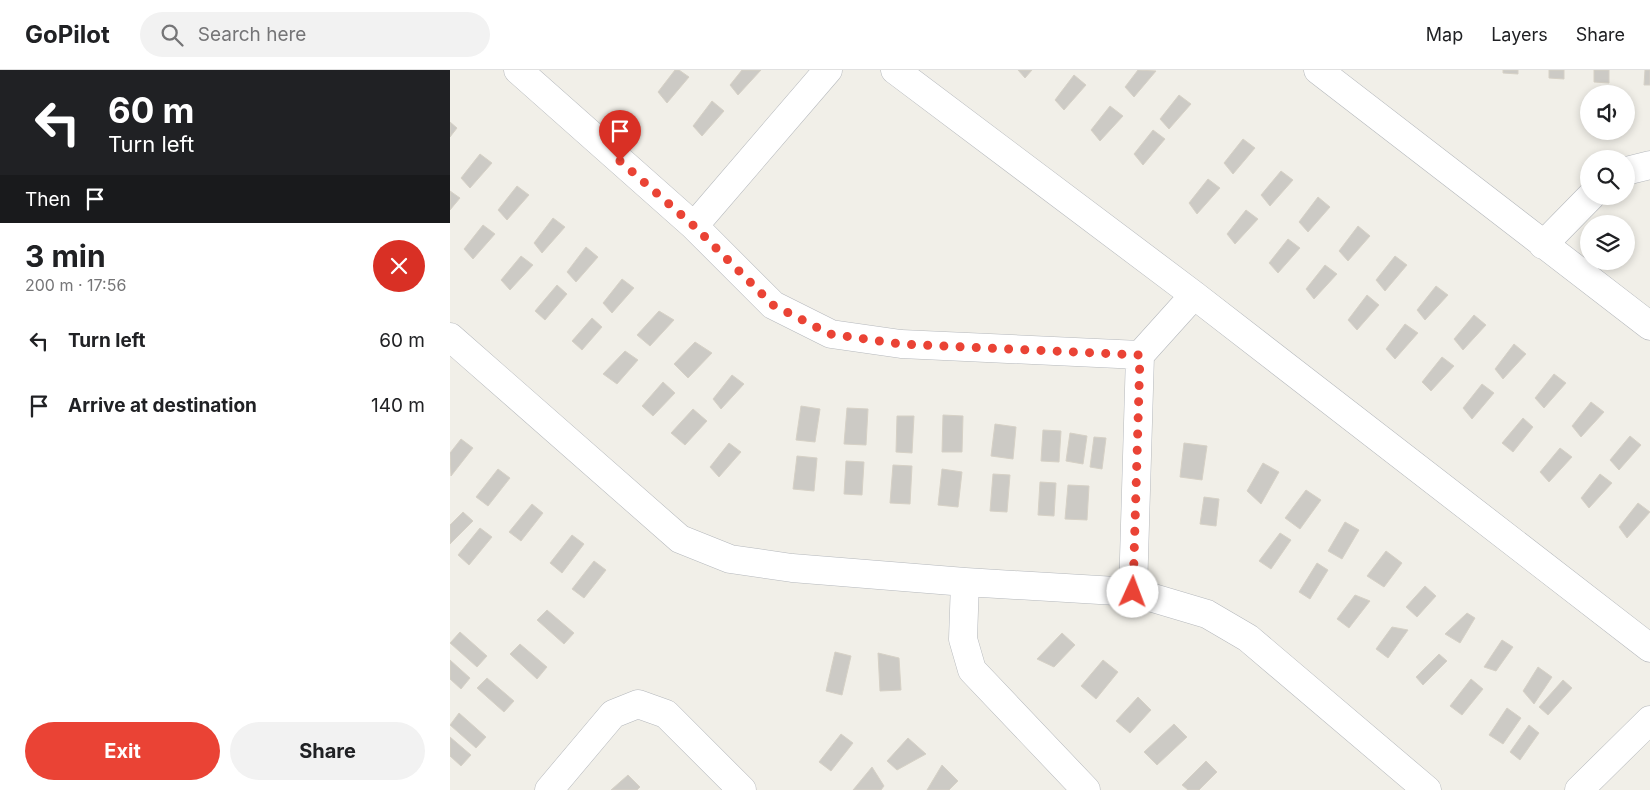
<!DOCTYPE html>
<html lang="en">
<head>
<meta charset="utf-8">
<style>
  body { margin:0; font-family:Inter,sans-serif; background:#f2f2f2; color:#202124; height:100vh; display:flex; flex-direction:column; font-size:19px; white-space:nowrap }
  * { box-sizing:border-box; margin:0 }
  p { font-size:16px; color:#757577 }
  .icon { flex:none; width:28px; height:28px; fill:none; stroke:currentColor; stroke-width:2; stroke-linecap:round; stroke-linejoin:round }
  .map { position:relative; flex:1; overflow:hidden }
  .sheet { display:flex; flex-direction:column; background:#fff; width:450px }
  .sheet>* { flex:none }
  .banner { background:#202124; color:#fff; overflow:hidden }
  .fabs { position:absolute; left:1130px; top:15px; display:grid; gap:10px }
  .fabs a { display:grid; place-items:center; width:55px; height:55px; border-radius:50%; background:#fff; box-shadow:0 2px 8px #0003; font-size:25px }
  .pin { position:absolute; display:grid; place-items:center; width:42px; height:42px; color:#fff; margin:-51px -21px; border-radius:50% 50% 50% 0; rotate:-45deg; box-shadow:0 0 5px #0007 }
  .pin .icon { rotate:45deg }
  .me { position:absolute; width:55px; margin:-28px; rotate:2deg; stroke-linejoin:round; filter:drop-shadow(0 0 4px #0008) }
  .turn { display:flex; align-items:center; gap:18px; height:105px; padding:0 25px; font-size:22px }
  .turn .icon { width:65px; height:65px; stroke-width:2.5 }
  .turn b { display:block; font-size:35px; line-height:42px }
  .then { display:flex; align-items:center; height:48px; padding:0 25px; background:#0003; gap:10px; font-size:19px }
  .round { display:grid; place-items:center; flex:none; width:52px; height:52px; border-radius:26px; background:#f2f2f2 }
  .summary { display:flex; align-items:center; justify-content:space-between; height:85px; padding:0 25px }
  h1 { font-size:30px; font-weight:700; line-height:38px }
  .primary-button { display:flex; gap:10px; margin-top:auto; padding:10px 25px }
  .primary-button a { flex:1; height:58px; border-radius:30px; background:#ea4335; color:#fff; font-size:20px; font-weight:700; line-height:58px; text-align:center }
  .primary-button a+a { background:#f2f2f2; color:#202124 }
  ul { padding:0; list-style:none }
  li { display:flex; align-items:center; gap:15px; height:65px; padding:0 25px }
  li div { flex:1 }
  li b { display:block; font-size:19px }
  li em { font-style:normal }
  header { display:flex; align-items:center; gap:30px; box-sizing:border-box; height:70px; padding:0 25px; background:#fff; border-bottom:1px solid #e0e0e0 }
  header strong { font-size:24px }
  nav { display:flex; gap:28px; margin-inline-start:auto; font-size:18px }
  .search { width:350px; height:45px; background:#f2f2f2; display:flex; align-items:center; gap:12px; box-sizing:border-box; padding:0 18px; border-radius:28px; color:#757577; font-size:19px }
  main { display:flex; flex:1; min-height:0 }
  .map>svg:first-child { display:block }
  .building { fill:#cccac5; stroke:#d6d1c6 }
  .lines { fill:none; stroke-linecap:round; stroke-linejoin:round }
  .minor-casing { stroke:#b5b8bc; stroke-width:29 }
  .minor { stroke:#fff; stroke-width:28 }
  .route { stroke:#ea4335; stroke-width:9; stroke-dasharray:0 16.2 }
</style>
</head>
<body>
<header>
<strong>GoPilot</strong>
<div class="search"><svg class="icon" aria-label="search" viewBox="0 0 24 24"><circle cx="10" cy="10" r="6"/><path d="M15 15l6 6"/></svg>Search here</div>
<nav><a>Map</a><a>Layers</a><a>Share</a></nav>
</header>
<main>
<section class="sheet">
<div class="banner">
<div class="turn"><svg class="icon" aria-label="left" viewBox="0 0 24 24"><path d="M17 20v-9H6M10 6l-5 5 5 5"/></svg><div><b>60 m</b>Turn left</div></div>
<div class="then">Then<svg class="icon" aria-label="arrive" viewBox="0 0 24 24"><path d="M6 21V4h12l-3 4 3 4H6"/></svg></div>
</div>
<div class="summary"><div><h1>3 min</h1><p>200 m · 17:56</p></div><a class="round" style="background:#d93025;color:#fff"><svg class="icon" aria-label="close" viewBox="0 0 24 24"><path d="M6 6l12 12M18 6L6 18"/></svg></a></div>
<ul>
<li><svg class="icon" aria-label="left" viewBox="0 0 24 24"><path d="M17 20v-9H6M10 6l-5 5 5 5"/></svg><div><b>Turn left</b></div><em>60 m</em></li>
<li><svg class="icon" aria-label="arrive" viewBox="0 0 24 24"><path d="M6 21V4h12l-3 4 3 4H6"/></svg><div><b>Arrive at destination</b></div><em>140 m</em></li>
</ul>
<div class="primary-button"><a>Exit</a><a>Share</a></div>
</section>
<div class="map">
<svg width="1200" height="720" viewBox="0 0 1200 720">
  <rect width="100%" height="100%" fill="#f1efe8"/>
  <path class="building" d="M225 0H229L239 7 217 33 208 22Z
    M292 0H311L288 25 280 15Z
    M568 0H582L575 8Z
    M688 0 706 1 684 27 675 17Z
    M1053 0H1068V4L1053 3Z
    M1099 0H1114V9L1099 8Z
    M1144 0H1159V13L1144 12Z
    M1195 0H1200V15H1194Z
    M624 5 636 15 614 40 605 30Z
    M729 25 741 34 719 59 710 49Z
    M262 31 274 41 252 66 243 56Z
    M660 36 673 46 650 71 641 60Z
    M0 52 7 58 0 67Z
    M703 60 715 69 693 95 684 84Z
    M793 69 805 78 783 104 774 93Z
    M30 84 42 93 20 118 11 108Z
    M831 101 843 110 820 136 811 125Z
    M758 109 770 118 747 144 739 133Z
    M67 116 79 125 57 150 48 140Z
    M0 121 10 128 0 140Z
    M868 127 880 137 858 162 849 152Z
    M796 140 808 149 785 174 777 164Z
    M103 148 115 157 92 183 84 173Z
    M33 155 45 164 23 189 14 179Z
    M908 156 920 166 898 191 889 181Z
    M838 169 850 178 828 203 819 193Z
    M136 177 148 187 126 212 117 202Z
    M71 186 83 195 60 220 51 210Z
    M945 186 957 195 935 221 926 210Z
    M875 195 887 204 864 229 856 219Z
    M172 209 184 218 162 243 153 233Z
    M107 215 117 224 95 250 85 241Z
    M986 216 998 225 975 250 967 240Z
    M917 225 929 235 907 260 898 250Z
    M209 241 224 250 200 276 187 265Z
    M1024 245 1036 255 1013 280 1004 269Z
    M142 248 152 257 132 280 122 271Z
    M955 254 968 263 945 289 936 279Z
    M245 272 262 283 238 308 224 294Z
    M1064 274 1076 284 1053 309 1045 299Z
    M175 281 188 290 167 314 153 304Z
    M992 287 1004 296 981 321 972 312Z
    M1104 304 1116 313 1094 338 1085 328Z
    M282 305 294 314 271 339 263 329Z
    M213 312 225 323 203 346 192 336Z
    M1032 314 1044 323 1022 349 1013 338Z
    M1141 332 1154 342 1131 367 1122 356Z
    M351 336 370 339 365 372 346 370Z
    M397 338 418 339 416 375 394 374Z
    M243 339 257 351 235 375 221 363Z
    M493 345 513 346 512 382H492Z
    M447 346H464L462 383 446 382Z
    M1073 348 1083 357 1063 382 1052 373Z
    M545 354 566 357 563 389 541 386Z
    M593 360 611 361 609 392 591 391Z
    M620 363 637 366 633 394 616 391Z
    M1180 366 1191 375 1169 400 1160 390Z
    M644 367 656 368 652 399 640 397Z
    M11 369 23 378 1 406 0 383Z
    M279 373 291 382 269 407 260 397Z
    M734 373 757 376 752 410 730 407Z
    M1110 378 1122 387 1099 412 1090 402Z
    M347 386 367 388 364 421 343 419Z
    M396 391 414 392 412 425 394 424Z
    M813 393 829 402 811 434 797 421Z
    M443 395 462 396 460 434 440 433Z
    M48 399 60 408 38 436 26 427Z
    M492 399 512 402 508 437 488 435Z
    M543 404 560 405 557 442 540 441Z
    M1150 404 1162 413 1139 438 1131 428Z
    M590 412 606 413 604 446 588 445Z
    M618 415 639 416 637 450 615 449Z
    M856 420 871 430 850 459 835 448Z
    M754 427 769 429 766 456 750 454Z
    M1188 433 1200 442 1177 468 1169 457Z
    M82 434 93 443 71 471 59 462Z
    M13 442 23 451 0 474V455Z
    M895 452 909 460 892 489 878 481Z
    M30 458 42 467 19 495 8 485Z
    M830 463 841 470 821 499 809 491Z
    M122 465 134 474 112 503 100 493Z
    M936 481 952 493 934 517 917 506Z
    M144 491 156 500 134 528 122 519Z
    M867 493 878 500 860 529 849 522Z
    M975 516 986 526 967 547 956 537Z
    M905 525 920 531 899 558 887 549Z
    M97 540 124 563 114 574 87 550Z
    M1017 543 1025 548 1010 573 995 564Z
    M942 557 958 560 938 588 926 579Z
    M10 562 37 586 27 597 0 573Z
    M612 563 625 575 604 597 587 589Z
    M1052 570 1063 577 1046 601 1034 597Z
    M70 574 97 597 87 609 60 584Z
    M385 582 401 586 392 625 376 621Z
    M428 583 449 588 451 620 430 621Z
    M989 584 997 591 973 615 966 607Z
    M0 590 20 608 11 619 0 609Z
    M653 590 668 602 646 629 631 616Z
    M1088 597 1102 607 1084 634 1073 621Z
    M37 608 64 631 54 642 27 618Z
    M1021 609 1033 619 1012 645 1000 636Z
    M1113 610 1122 618 1098 645 1089 637Z
    M688 627 701 640 680 663 666 651Z
    M1057 638 1071 648 1053 674 1039 665Z
    M9 643 36 667 26 678 0 655Z
    M724 654 737 667 707 695 694 682Z
    M1079 655 1089 663 1070 690 1060 682Z
    M391 664 403 673 381 701 369 692Z
    M0 667 21 685 11 696 0 686Z
    M458 668 476 684 447 700 437 691Z
    M756 691 767 702 749 720H738L732 715Z
    M492 695 508 711 499 720H477Z
    M422 697 434 716 431 720H403Z
    M178 705 190 717 187 720H161Z"/>
  <g class="lines">
    <defs>
      <path id="minor" d="M68 0 244 156 323 235 381 264 451 274 690 285 744 225
        M445 0 744 225 1200 578
        M868 0 1200 256
        M1176 101 1200 95
        M244 156 378 0
        M1093 175 1141 126
        M0 267 230 469 280 489 342 498 515 512 683 522 757 544 798 568 977 720
        M515 512 513 569 522 600 636 720
        M683 522 690 285
        M99 720 163 644 188 634 216 644 292 720
        M1129 720 1200 650"/>
    </defs>
    <use href="#minor" class="minor-casing"/>
    <use href="#minor" class="minor"/>
  </g>
  <g class="lines">
    <path class="route" d="M170 91 244 156 323 235 380 264 451 274 690 285 683 522"/>
  </g>
</svg>
<div class="fabs">
<a><svg class="icon" aria-label="sound" viewBox="0 0 24 24"><path d="M4 9h4l5-4v14l-5-4H4zM17 9q2 3 0 6"/></svg></a>
<a><svg class="icon" aria-label="search" viewBox="0 0 24 24"><circle cx="10" cy="10" r="6"/><path d="M15 15l6 6"/></svg></a>
<a><svg class="icon" aria-label="layers" viewBox="0 0 24 24"><path d="M12 4l9 5-9 5-9-5zM3 14l9 5 9-5"/></svg></a>
</div>
<div class="pin" style="left:170px;top:91px;background:#d93025"><svg class="icon" aria-label="arrive" viewBox="0 0 24 24"><path d="M6 21V4h12l-3 4 3 4H6"/></svg></div>
<svg class="me" style="left:683px;top:522px" viewBox="-20 -20 40 40"><circle r="19" fill="#fff"/><path d="M0-13L10 11 0 6-10 11z" fill="#ea4335"/></svg>
</div>
</main>
</body>
</html>
